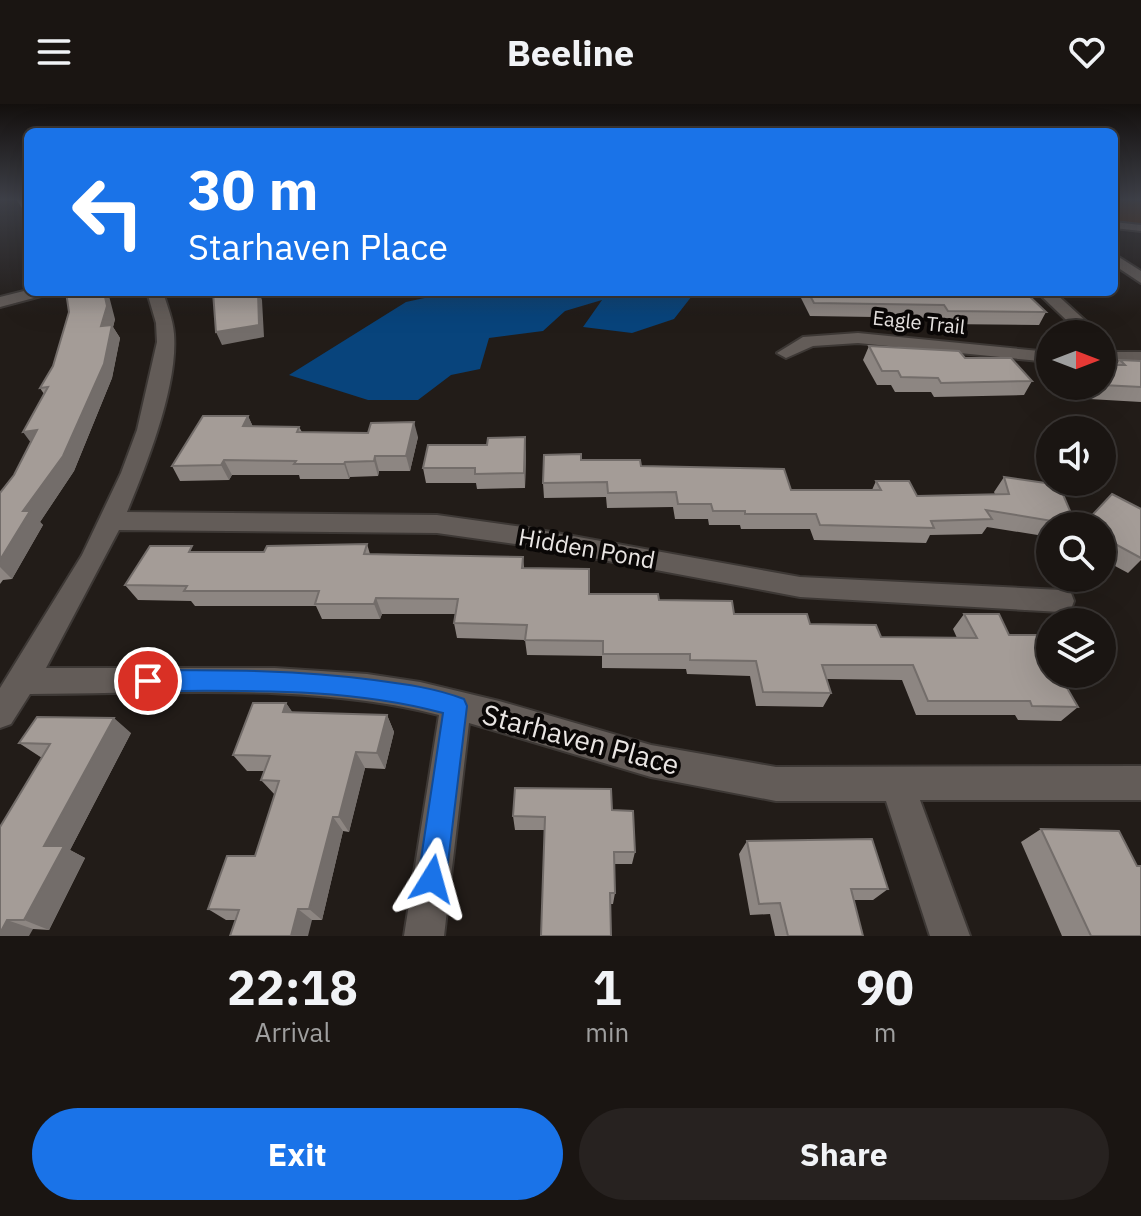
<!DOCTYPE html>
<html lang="en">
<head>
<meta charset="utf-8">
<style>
  body { margin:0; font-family:"IBM Plex Sans",sans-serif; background:#272220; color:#f1f3f6; height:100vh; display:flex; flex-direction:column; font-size:30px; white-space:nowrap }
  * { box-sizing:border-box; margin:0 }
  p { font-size:26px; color:#9f9f9f }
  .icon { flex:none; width:44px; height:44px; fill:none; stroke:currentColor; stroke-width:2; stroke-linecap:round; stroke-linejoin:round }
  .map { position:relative; height:832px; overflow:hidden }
  .details { display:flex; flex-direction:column; background:#1a1512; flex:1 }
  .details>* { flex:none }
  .top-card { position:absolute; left:24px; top:24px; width:1094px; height:168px; border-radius:12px; box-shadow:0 8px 32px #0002,0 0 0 2px #383432; background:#1a73e8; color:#fff; overflow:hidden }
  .needle { width:52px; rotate:90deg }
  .buttons { position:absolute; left:1036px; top:216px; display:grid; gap:16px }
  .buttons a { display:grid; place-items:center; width:80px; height:80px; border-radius:50%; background:#1a1512; box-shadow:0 8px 32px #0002,0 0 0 2px #383432; font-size:40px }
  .pin { position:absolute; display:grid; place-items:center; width:68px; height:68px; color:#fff; margin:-34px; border:4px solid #fff; border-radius:50%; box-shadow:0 2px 8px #0007 }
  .me { position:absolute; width:88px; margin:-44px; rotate:8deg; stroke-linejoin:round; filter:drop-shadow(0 0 6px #0008) }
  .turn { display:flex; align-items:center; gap:28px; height:168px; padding:0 32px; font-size:36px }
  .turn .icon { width:104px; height:104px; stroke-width:2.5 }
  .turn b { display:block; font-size:56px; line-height:68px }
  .eta { display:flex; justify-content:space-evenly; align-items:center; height:136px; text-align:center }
  .eta b { font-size:48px; font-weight:700; line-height:56px }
  .cta { display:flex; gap:16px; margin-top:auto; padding:16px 32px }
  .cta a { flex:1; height:92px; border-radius:48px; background:#1a73e8; color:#fff; font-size:32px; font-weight:700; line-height:92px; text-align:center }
  .cta a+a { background:#272220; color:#f1f3f6 }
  header { display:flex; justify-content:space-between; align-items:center; height:104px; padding:0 32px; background:#1a1512; font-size:36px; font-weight:700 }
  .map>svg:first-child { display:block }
  .green { fill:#482304 }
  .water { fill:#08447c }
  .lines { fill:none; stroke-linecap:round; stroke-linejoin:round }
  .service-casing { stroke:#3d3835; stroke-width:4 }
  .minor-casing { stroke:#3d3835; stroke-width:4 }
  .tertiary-casing { stroke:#3d3835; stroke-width:4 }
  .service { fill:#635c58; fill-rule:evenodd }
  .minor { fill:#635c58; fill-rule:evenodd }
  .tertiary { fill:#635c58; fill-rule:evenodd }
  .wall { fill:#8d8682 }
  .shaded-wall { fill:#736d6a }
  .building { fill:#a49c97; stroke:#736d6a; stroke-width:2 }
  .route { fill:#1a73e8; stroke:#114b97; stroke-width:2 }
  .labels { text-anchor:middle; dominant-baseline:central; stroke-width:8; stroke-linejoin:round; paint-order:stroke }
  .far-street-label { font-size:20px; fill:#e9e5e3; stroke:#0a0706 }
  .street-label { font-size:24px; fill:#e9e5e3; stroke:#0a0706 }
  .near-street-label { font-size:28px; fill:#e9e5e3; stroke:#0a0706 }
</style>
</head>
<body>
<header><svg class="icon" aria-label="menu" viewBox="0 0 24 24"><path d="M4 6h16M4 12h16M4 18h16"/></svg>Beeline<svg class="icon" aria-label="heart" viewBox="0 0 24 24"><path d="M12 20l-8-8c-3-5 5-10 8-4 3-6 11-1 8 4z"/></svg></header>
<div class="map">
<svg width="1141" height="832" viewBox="0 0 1141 832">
  <rect width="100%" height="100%" fill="#221c18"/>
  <path class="green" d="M1114 95 1141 98V121L1114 117Z"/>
  <path class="water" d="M452 188H695L674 215 632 229 583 223 602 196 565 207 543 227 489 234 480 265 451 271 418 296H368L289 271 406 198Z"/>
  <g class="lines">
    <defs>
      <path id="service" d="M1114 118 1141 121V127L1114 124Z"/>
      <path id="minor" d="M28 186 47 188 45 191 0 203V193Z
        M147 188H163C167 202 173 215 174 230 178 282 147 360 127 408L437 411 523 423 800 473 1061 486 1071 489 1074 497 1071 505 1061 508 800 493 523 441 437 429 119 426 46 564H275L367 570 420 578 499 597 651 641 776 663 1141 662V696H920L970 832H930L886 697H776L651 673 469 619 444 832H404L439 611C313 578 160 590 30 590L11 620 0 624V584L82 451 121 369 137 326 157 238 156 219Z
        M1037 188H1054L1100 230H1081Z
        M858 229 1050 248V258L858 239 813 242 786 254 777 249 803 233Z
        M1102 248H1141V258H1102Z"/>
      <path id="tertiary" d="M1114 150 1141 167V179L1114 161Z"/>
    </defs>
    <use href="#service" class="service-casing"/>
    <use href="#minor" class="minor-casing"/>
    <use href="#tertiary" class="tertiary-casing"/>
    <use href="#service" class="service"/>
    <use href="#minor" class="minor"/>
    <use href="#tertiary" class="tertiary"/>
  </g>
  <path class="wall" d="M801 188H1025L1046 208 1039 221 942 220 938 214 810 212 800 192Z
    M69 208 115 215 113 223 120 234 112 274 74 367 40 418 43 421 12 475 3 476 0 480V389L14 371 31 339 44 290 40 284 53 262Z
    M869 242 965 254 1032 277 1024 291 934 293 931 288H895L891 281H877L863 256Z
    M1120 256 1141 257V298L1089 295 1077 282H1102V261H1116Z
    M248 312 253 323H299L302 328 418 333 410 367H379L378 372 350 373 349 375H300L299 371H232L229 376 180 377 172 362Z
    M526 348 525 384 477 385 476 379H426L423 364Z
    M581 356 641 362 791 386H872L876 377 917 392 995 390 994 388 1004 373 1076 421 1075 422H1050V433L987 423 982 430 930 431 926 439 814 436 810 425H741L740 421H709L708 415H675L673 403 607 404 606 393 544 394 543 379Z
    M1141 405V456L1128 469 1102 455V422Z
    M367 440 370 450 523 453 524 464 589 490 659 496 734 510 810 520 881 533 957 534 953 525 964 510 1009 531 1078 603 1061 617 1018 616 1015 611H916L902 576 827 575 831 589 823 603 756 602 750 572 687 570 686 565 602 564V552L527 551 525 536 457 534 454 519 456 510H382L380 515H322L316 502H195L191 497 138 496 125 481 195 448H264Z
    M286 599 292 608 387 611 394 628 385 665 365 664 349 728 343 727 322 816H226L208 805 255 752 275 691 261 676 264 667H247L233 651Z
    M131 629 70 746 85 754 49 826 33 825 0 832 42 654 19 639Z
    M612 706 635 748 632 760H614L615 789 613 800H611L544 726H515L513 712Z
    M1041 725 1137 762 1141 832H1062L1021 738Z
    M747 737 888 785 873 796H854L863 832H775L770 810 750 811 739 750Z"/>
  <path class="shaded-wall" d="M16 95H24L28 103 22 104Z
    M104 188H108L115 215 113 223 120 234 112 274 74 367 40 418 43 421 12 475 0 463V456L23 407 101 222Z
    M258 188H259L262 196 264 233 222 241 216 228Z
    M248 312 255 327 243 322Z
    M414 318 418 333 410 367 406 352Z
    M37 326 34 343 23 328Z
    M525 333 526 348 525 384 524 369Z
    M375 352 379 367 378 372 374 357Z
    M224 356 232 371 229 376 221 361Z
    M345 358 350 373 349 375 344 360Z
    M376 494 382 510 380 515 374 500Z
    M286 599 298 616 283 608Z
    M387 611 394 628 385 665 377 649Z
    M114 614 131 629 70 746 85 754 49 826 24 816 44 742Z
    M356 648 365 664 349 728 339 713Z
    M333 713 343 727 322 816 309 805Z
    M298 805 312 816 308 832H291Z
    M7 816 33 825 29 832H0V829Z"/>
  <path class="building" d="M23 95H28V116Z
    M66 188H104L107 202 101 222 112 221 104 260 63 352 23 407H30L0 456V389L14 371 37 326 23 328 48 283 40 284 53 262 69 208Z
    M213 188H258L259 221 216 228Z
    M808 188H1025L1046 208 948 207 944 201 814 199Z
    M869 242 959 247 965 254H1011L1032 277 941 279 938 274 901 273 898 267H882Z
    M1120 256 1141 257V283L1102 281V261H1125Z
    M203 312H248L243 322 299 323 297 328 368 329 371 319 414 318 406 352H375L374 357 345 358 344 360H294L296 357 224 356 221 361 172 362Z
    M525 333 524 369 475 370V364H423L428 341H487L488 334Z
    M581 350V356H640L641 362 784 365 791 386H881L876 377H909L917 392 1009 390 1004 373 1059 381 1076 421 986 406 992 415 931 417 934 424 820 421 816 410H745V407H713L711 400H678L676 388 608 389 607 378 543 379 544 351Z
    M1112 390 1141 405V454L1102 433V422H1082Z
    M367 440 364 450 523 453 522 464 589 465V490H658L659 496 732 497 734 510H807L810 520 876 521 881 533 977 534 964 510H999L1009 531H1036L1050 555V570H1059L1078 603 1032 602 1030 597H928L913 561H822L831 589 763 588 756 557 690 556V550H603V537L525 536 527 521 454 519 458 495 376 494 374 500H315L319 487H184L187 482 125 481 150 442H192L189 448H264L267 442Z
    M253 599H286L283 608 387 611 377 649 356 648 339 713H333L309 805H298L291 832H230L239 806 208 805 227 752H255L279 677 261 676 270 652 233 651Z
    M37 613 114 614 44 742H64L24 816H7L0 829V723L50 640 19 639Z
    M515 684 611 685 612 706 633 707 635 748H614L615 789H610L611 832H541L545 713 513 712Z
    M1041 725 1119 727 1137 762H1141V832H1091Z
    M872 735 888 785H851L863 832H788L780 799 759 800 747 737Z"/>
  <linearGradient id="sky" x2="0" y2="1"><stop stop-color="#130f0d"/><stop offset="0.45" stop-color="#3e4048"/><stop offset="1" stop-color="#3e4048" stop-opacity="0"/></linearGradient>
  <rect width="1141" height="211" fill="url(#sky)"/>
  <path class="route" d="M148 566C224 566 299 566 374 576 405 580 435 584 464 595L467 602 446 775 442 785 432 789 422 785 418 775 443 609C348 583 246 587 148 587L140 584 137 577 140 569Z"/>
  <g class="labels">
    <g class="far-street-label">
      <text transform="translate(919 218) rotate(6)">Eagle Trail</text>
    </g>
    <g class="street-label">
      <text transform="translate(587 444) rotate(10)">Hidden Pond</text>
    </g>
    <g class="near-street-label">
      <text transform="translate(581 635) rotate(15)">Starhaven Place</text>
    </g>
  </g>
</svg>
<div class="buttons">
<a><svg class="needle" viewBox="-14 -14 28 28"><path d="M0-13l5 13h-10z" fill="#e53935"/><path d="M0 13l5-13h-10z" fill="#9f9f9f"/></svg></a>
<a><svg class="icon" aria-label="sound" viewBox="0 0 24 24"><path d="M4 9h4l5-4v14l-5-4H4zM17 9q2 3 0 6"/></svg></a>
<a><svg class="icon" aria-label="search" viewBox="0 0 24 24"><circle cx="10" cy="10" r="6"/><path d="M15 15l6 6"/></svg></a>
<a><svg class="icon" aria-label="layers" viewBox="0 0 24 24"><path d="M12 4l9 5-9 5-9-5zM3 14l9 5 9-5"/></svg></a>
</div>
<div class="pin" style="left:148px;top:577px;background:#d93025"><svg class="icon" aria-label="arrive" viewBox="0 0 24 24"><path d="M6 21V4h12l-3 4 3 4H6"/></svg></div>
<svg class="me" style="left:432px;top:775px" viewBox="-20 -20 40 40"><path d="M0-17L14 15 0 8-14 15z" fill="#1a73e8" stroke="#fff" stroke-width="4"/></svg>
<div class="top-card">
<div class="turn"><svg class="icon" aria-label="left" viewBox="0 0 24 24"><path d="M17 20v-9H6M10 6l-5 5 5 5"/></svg><div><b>30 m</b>Starhaven Place</div></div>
</div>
</div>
<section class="details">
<div class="eta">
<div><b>22:18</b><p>Arrival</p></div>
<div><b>1</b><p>min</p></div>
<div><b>90</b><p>m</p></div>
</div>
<div class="cta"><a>Exit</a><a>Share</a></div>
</section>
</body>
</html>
